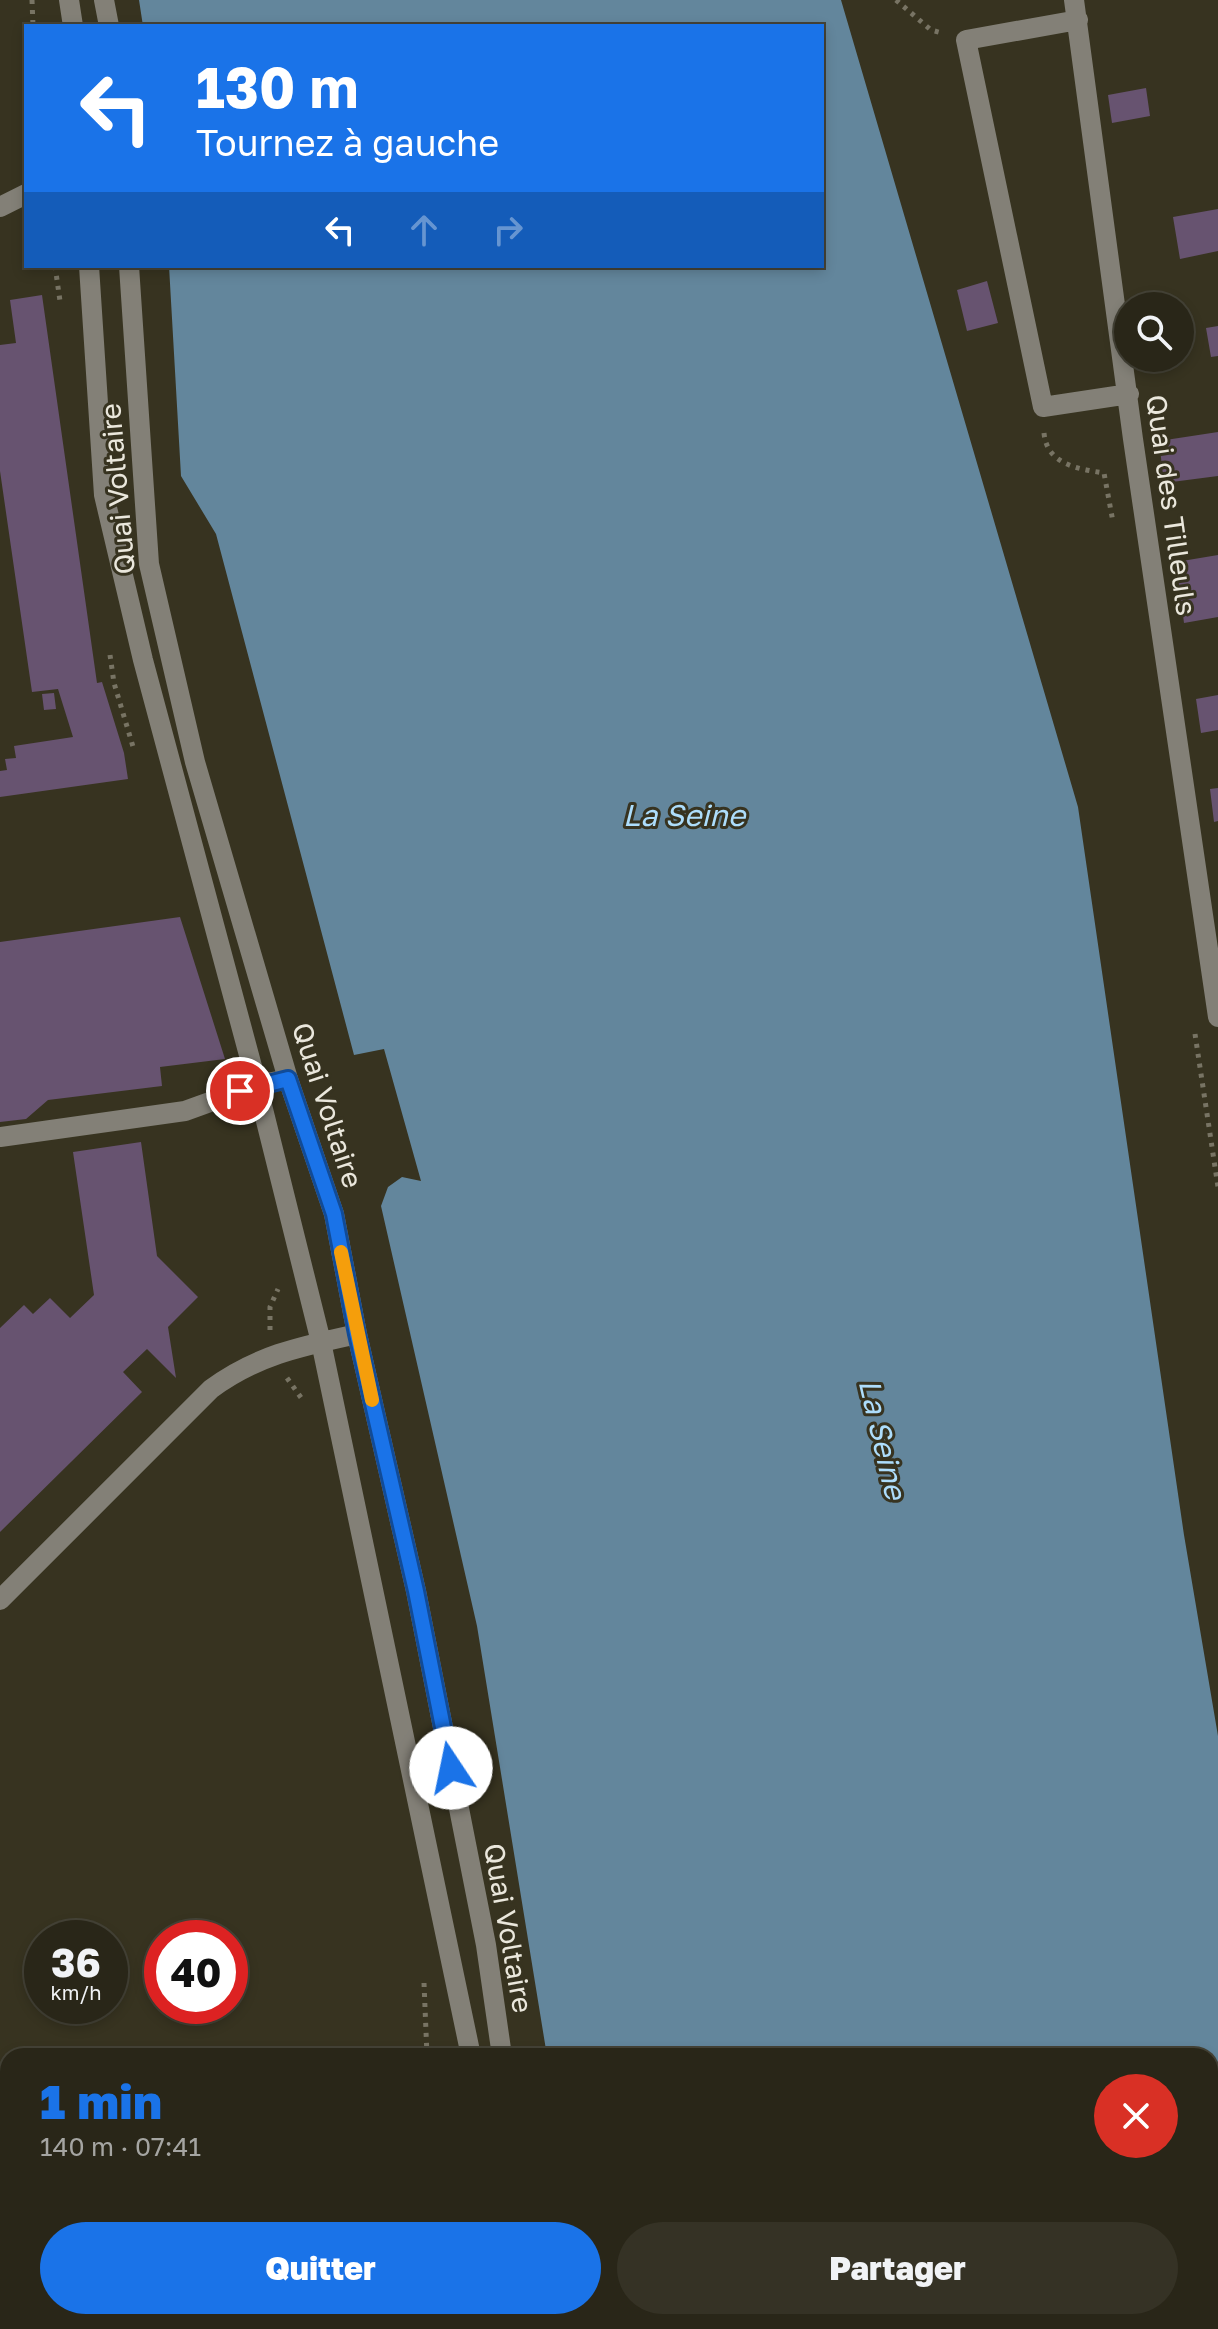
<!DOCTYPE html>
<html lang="fr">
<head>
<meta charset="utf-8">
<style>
  body { margin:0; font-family:"Golos Text",sans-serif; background:#353225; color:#f1f3f6; height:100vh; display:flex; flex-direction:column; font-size:30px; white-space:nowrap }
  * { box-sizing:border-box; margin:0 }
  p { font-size:26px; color:#a5a5a2 }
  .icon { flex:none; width:44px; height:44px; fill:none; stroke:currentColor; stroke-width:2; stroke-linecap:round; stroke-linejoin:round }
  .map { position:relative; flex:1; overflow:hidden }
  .drawer { position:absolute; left:0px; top:2048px; width:1218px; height:282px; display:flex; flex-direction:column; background:#292618; border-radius:24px 24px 0 0; box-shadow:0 4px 12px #0003,0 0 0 2px #454337 }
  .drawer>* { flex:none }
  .banner { position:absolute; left:24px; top:24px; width:800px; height:244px; border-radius:0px; box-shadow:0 4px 12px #0003,0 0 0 2px #454337; background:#1a73e8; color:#fff; overflow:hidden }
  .controls { position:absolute; left:1114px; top:292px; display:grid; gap:16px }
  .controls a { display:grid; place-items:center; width:80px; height:80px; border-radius:50%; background:#292618; box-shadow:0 4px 12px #0003,0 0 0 2px #454337; font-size:40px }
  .speed { position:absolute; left:24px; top:1920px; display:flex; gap:16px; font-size:40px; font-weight:700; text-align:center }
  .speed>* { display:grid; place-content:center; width:104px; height:104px; border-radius:50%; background:#292618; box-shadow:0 4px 12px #0003,0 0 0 2px #454337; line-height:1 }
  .speed small { font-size:20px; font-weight:400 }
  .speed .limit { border:12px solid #d22; background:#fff; color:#111 }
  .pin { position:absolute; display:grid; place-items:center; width:68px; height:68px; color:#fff; margin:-34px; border:4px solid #fff; border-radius:50%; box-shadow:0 2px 8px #0007 }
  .me { position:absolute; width:88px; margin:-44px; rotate:349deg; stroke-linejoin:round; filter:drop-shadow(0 0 6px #0008) }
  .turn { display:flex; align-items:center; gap:28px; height:168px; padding:0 40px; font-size:36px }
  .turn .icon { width:104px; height:104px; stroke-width:2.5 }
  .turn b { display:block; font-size:56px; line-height:68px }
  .lanes { display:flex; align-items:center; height:76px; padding:0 40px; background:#0003; justify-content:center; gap:40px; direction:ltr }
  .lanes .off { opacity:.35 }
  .round { display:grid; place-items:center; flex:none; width:84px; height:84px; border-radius:42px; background:#353225 }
  .head { display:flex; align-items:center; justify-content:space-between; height:136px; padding:0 40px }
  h1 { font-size:48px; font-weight:800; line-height:60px; color:#1a73e8 }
  .button { display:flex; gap:16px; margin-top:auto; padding:16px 40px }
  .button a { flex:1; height:92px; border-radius:48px; background:#1a73e8; color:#fff; font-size:32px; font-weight:800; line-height:92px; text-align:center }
  .button a+a { background:#353225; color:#f1f3f6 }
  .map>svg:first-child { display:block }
  .water { fill:#63869c }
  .building { fill:#675370 }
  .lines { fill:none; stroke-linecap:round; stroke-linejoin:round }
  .path { stroke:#787464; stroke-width:5; stroke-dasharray:4 6; stroke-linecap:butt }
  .minor { stroke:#838077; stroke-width:20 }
  .route-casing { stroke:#114b97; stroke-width:20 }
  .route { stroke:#1a73e8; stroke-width:14 }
  .slow { stroke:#f59e0b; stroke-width:14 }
  .labels { text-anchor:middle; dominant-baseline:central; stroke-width:6; stroke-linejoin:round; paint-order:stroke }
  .street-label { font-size:28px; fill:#eae7dc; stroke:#373320 }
  .water-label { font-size:30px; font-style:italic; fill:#adddfb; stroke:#373320 }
</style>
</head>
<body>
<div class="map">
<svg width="1218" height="2329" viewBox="0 0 1218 2329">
  <rect width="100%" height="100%" fill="#373320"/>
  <path class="water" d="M139 0H841L1078 807 1184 1535 1218 1736V2329H592L591 2322H1210V2056H547L477 1626 381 1206 388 1187 402 1177 421 1181 384 1049 354 1055 216 534 181 476 169 266H822V26H143Z"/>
  <path class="building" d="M1146 88 1150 116 1112 123 1108 95Z
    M1218 209V251L1180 259 1173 217Z
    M987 281 998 323 967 331 957 290Z
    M42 295 97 683 102 682 124 753 128 779 0 797V771L7 770 5 759 16 758 14 746 73 737 58 689 32 692 0 471V345L16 343 10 300Z
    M1218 326V356L1211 357 1206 328Z
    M1218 432V476L1164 483 1159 441Z
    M1218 555V617L1184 623 1176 562Z
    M54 693 56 709 44 710 42 694Z
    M1218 695V730L1201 733 1196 699Z
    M1218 788V821L1214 822 1210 789Z
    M180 917 225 1059 160 1067 162 1086 48 1100 26 1119 0 1122V942Z
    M141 1142 157 1256 198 1297 168 1327 176 1378 147 1349 123 1372 142 1392 0 1532V1328L24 1305 33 1314 50 1298 70 1318 94 1295 73 1152Z
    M317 2322H378V2325L419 2322 420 2329H311Z"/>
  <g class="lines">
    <path class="path" d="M32 0 33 26
      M896 0 931 30 942 33
      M55 266 60 301
      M1044 433C1047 465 1079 469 1104 473L1113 522
      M110 655 114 683 134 750
      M1195 1034 1218 1187
      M270 1330V1307L278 1289
      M287 1378 302 1399
      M424 1983 427 2056
      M479 2322 480 2329"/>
    <path class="minor" d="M69 0 73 26
      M104 0 109 26
      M1074 0 1133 439 1218 1017
      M1078 20 966 40 1043 407 1129 394
      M0 207 26 194
      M89 266 104 495 143 660 257 1085 321 1342 471 2056
      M129 266 149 564 195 762 288 1079 334 1214 357 1334 416 1591 486 1945 502 2056
      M0 1137 185 1111 257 1085 288 1079
      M0 1600 211 1389C257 1355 302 1346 357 1334
      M534 2322 535 2329
      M200 2329 206 2322"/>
  </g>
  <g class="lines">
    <defs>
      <path id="route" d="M240 1091 288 1079 334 1214 357 1334 416 1591 451 1768"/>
    </defs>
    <use href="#route" class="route-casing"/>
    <use href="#route" class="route"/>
    <path class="slow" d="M341 1252 372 1400"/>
  </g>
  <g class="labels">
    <g class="street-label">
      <text transform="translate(117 489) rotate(-95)">Quai Voltaire</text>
      <text transform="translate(1172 505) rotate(82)">Quai des Tilleuls</text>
      <text transform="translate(328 1105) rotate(72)">Quai Voltaire</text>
      <text transform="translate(509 1928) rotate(80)">Quai Voltaire</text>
    </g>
    <g class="water-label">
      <text x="684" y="815">La Seine</text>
      <text transform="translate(883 1439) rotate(77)">La Seine</text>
    </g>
  </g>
</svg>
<div class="controls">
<a><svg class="icon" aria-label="search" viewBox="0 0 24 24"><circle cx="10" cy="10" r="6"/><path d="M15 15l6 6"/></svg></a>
</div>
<div class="speed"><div>36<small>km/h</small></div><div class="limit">40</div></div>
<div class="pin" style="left:240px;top:1091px;background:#d93025"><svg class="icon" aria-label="arrive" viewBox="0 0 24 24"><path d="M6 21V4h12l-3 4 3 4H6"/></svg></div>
<svg class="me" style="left:451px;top:1768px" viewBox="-20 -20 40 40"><circle r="19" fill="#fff"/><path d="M0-13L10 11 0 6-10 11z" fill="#1a73e8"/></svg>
<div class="banner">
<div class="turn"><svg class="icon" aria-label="left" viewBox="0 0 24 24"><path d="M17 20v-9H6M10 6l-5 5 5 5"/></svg><div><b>130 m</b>Tournez à gauche</div></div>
<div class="lanes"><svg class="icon" aria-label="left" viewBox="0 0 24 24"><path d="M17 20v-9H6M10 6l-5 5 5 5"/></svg><svg class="icon off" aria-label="ahead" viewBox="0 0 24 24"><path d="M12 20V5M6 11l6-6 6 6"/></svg><svg class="icon off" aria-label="right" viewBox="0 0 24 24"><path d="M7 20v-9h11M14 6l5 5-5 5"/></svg></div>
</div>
<section class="drawer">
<div class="head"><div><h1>1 min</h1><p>140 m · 07:41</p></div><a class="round" style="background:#d93025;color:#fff"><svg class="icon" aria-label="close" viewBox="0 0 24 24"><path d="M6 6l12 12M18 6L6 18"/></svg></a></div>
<div class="button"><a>Quitter</a><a>Partager</a></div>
</section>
</div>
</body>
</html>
